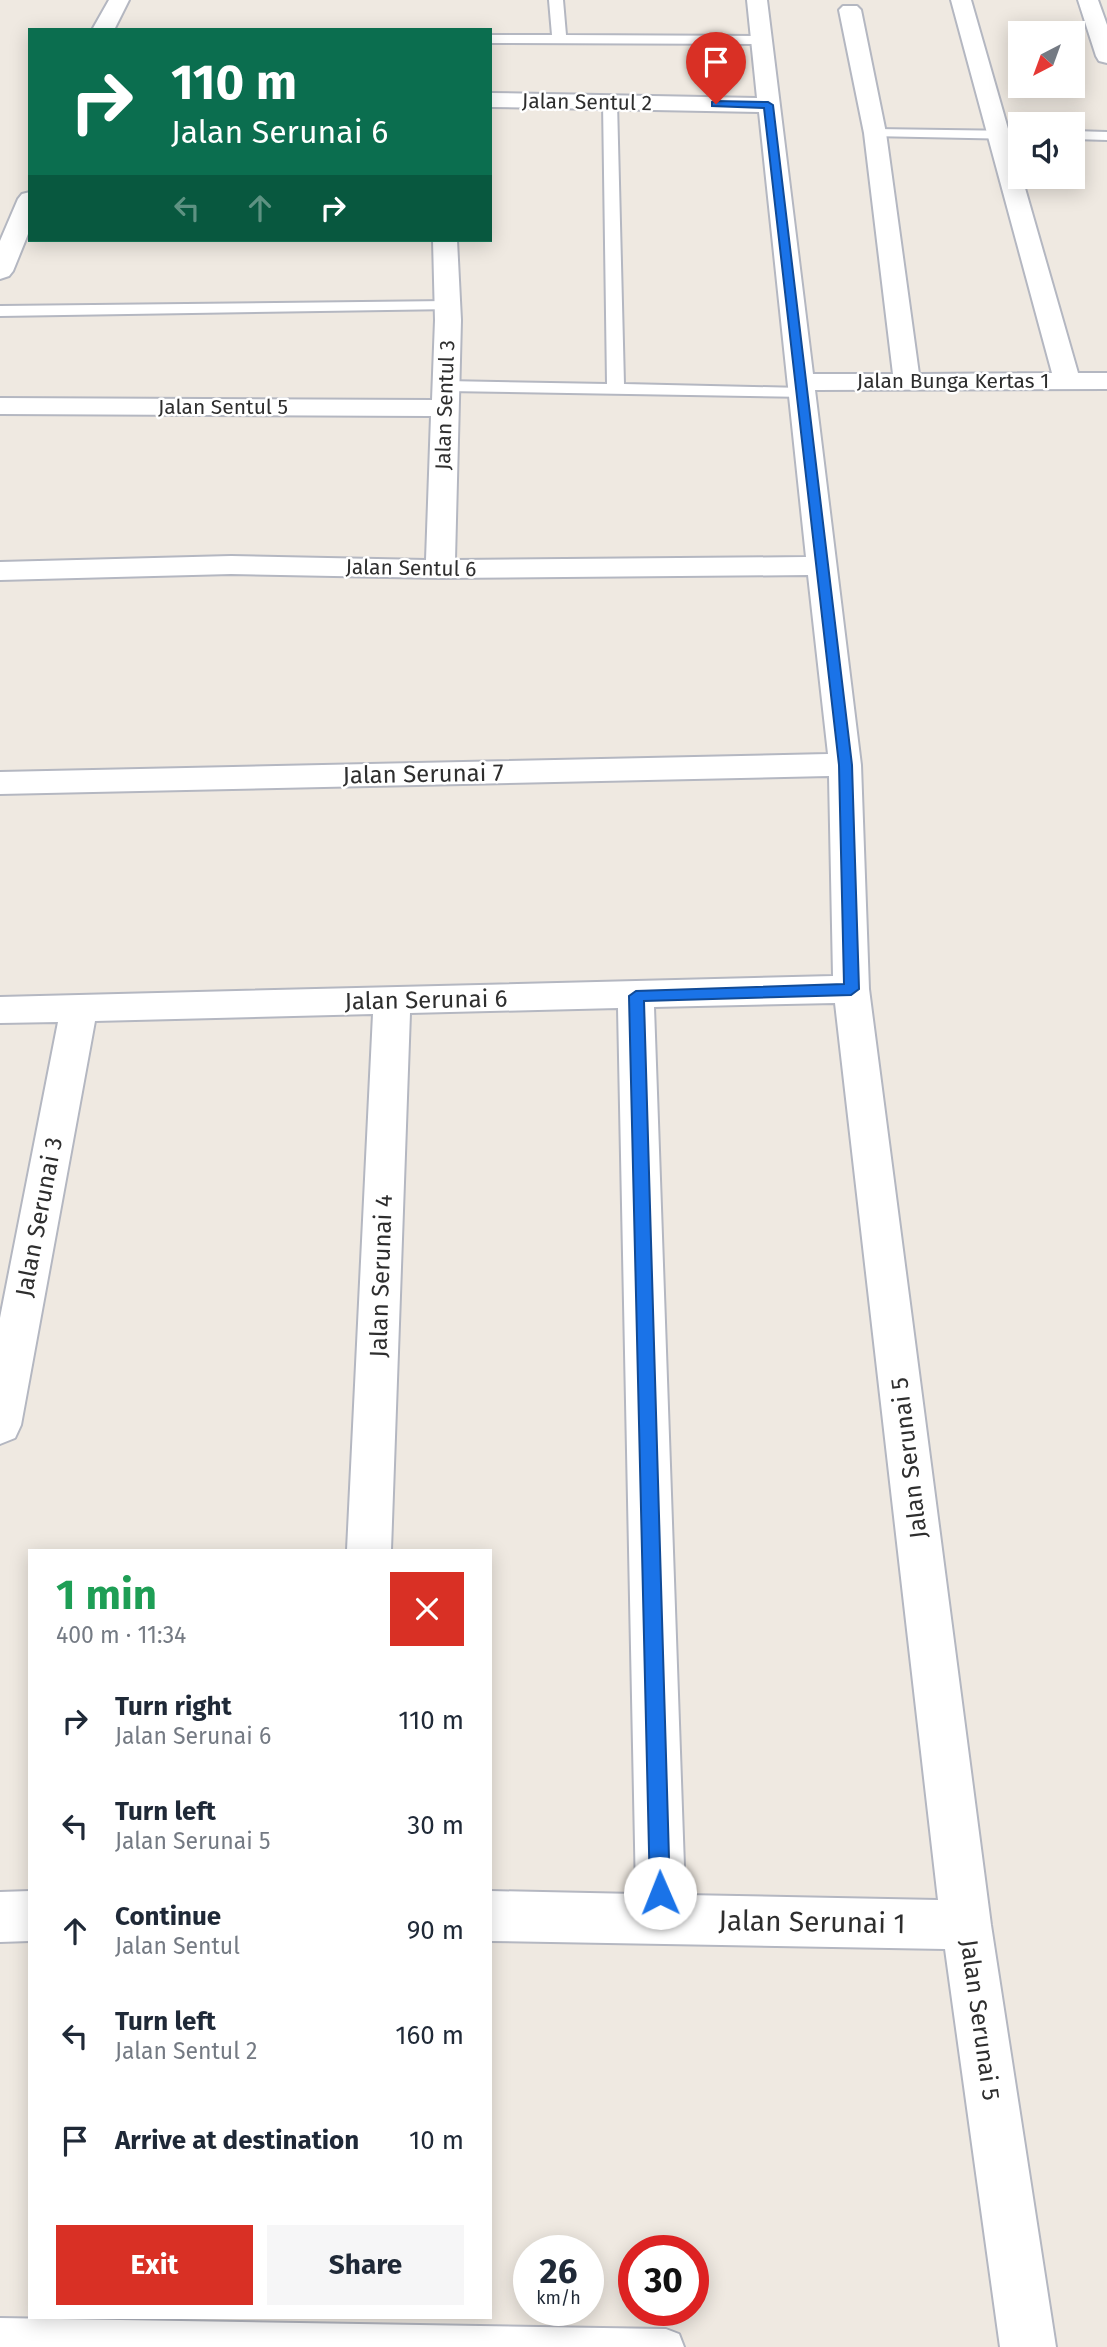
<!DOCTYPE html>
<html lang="en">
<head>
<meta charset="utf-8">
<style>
  body { margin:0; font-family:"Fira Sans",sans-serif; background:#f6f6f7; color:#1f2937; height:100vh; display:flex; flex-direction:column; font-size:26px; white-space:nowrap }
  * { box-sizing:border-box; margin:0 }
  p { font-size:23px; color:#747a83 }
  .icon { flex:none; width:38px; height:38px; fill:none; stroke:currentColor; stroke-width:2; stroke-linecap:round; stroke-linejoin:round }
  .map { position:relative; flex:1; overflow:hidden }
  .details { position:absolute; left:28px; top:1549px; width:464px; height:770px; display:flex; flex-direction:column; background:#fff; border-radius:0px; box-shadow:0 4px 18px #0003 }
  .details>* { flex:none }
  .banner { position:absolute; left:28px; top:28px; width:464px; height:214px; border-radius:0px; box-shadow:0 4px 18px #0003; background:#0b6e4f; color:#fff; overflow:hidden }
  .needle { width:46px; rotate:221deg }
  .controls { position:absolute; left:1008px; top:21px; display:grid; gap:14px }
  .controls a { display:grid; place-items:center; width:77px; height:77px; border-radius:0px; background:#fff; box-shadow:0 4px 18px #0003; font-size:35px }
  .speed { position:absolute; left:513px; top:2235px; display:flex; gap:14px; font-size:35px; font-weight:700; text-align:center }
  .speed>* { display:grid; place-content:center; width:91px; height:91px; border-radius:50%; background:#fff; box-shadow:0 4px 18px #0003; line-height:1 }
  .speed small { font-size:18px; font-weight:400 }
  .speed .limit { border:10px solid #d22; background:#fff; color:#111 }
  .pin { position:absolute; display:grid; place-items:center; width:60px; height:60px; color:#fff; margin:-72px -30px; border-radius:50% 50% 50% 0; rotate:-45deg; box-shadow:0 0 7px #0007 }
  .pin .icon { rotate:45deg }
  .me { position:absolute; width:77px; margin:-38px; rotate:359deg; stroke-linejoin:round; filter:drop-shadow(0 0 5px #0008) }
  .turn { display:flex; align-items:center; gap:24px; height:147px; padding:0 28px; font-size:32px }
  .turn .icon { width:91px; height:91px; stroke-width:2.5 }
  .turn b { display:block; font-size:49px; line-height:60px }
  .lanes { display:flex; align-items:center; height:66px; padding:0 28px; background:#0003; justify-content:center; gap:35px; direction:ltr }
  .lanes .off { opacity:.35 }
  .round { display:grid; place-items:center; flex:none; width:74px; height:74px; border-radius:0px; background:#f6f6f7 }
  .overview { display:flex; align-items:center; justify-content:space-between; height:119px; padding:0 28px }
  h1 { font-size:42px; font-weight:700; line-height:52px; color:#1e9e55 }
  .cta { display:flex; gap:14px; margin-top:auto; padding:14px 28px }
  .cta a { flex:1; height:80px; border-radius:0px; background:#d93025; color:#fff; font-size:28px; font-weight:700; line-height:80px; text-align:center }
  .cta a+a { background:#f6f6f7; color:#1f2937 }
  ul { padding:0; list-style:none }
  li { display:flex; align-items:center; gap:21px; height:105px; padding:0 28px }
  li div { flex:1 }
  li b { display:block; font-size:26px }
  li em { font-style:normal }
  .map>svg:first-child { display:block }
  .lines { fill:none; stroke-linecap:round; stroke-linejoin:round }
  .lane-casing { stroke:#b4b7c1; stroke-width:4 }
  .street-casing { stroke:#b4b7c1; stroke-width:4 }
  .lane { fill:#fff; fill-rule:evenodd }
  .street { fill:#fff; fill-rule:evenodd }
  .route { fill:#1a73e8; stroke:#114b97; stroke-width:2 }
  .labels { text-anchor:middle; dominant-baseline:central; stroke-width:5; stroke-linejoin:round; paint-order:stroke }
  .far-street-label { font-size:21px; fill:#2e2e2e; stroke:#fff }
  .street-label { font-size:24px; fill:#2e2e2e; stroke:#fff }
  .near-street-label { font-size:28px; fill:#2e2e2e; stroke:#fff }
</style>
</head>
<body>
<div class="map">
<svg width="1107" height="2347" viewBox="0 0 1107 2347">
  <rect width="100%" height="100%" fill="#efe9e1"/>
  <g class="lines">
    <defs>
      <path id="lane" d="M549 0H563L566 35 761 36 768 40 761 44 490 43V35H552Z
        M610 98 617 102 624 384 803 388 809 389 812 393 809 397 446 391 437 386 446 381 607 384 603 102Z
        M875 129 1020 131V139L870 136 868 133 870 130Z
        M1073 131 1107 132V140L1073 139Z
        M448 301 456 306 454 309 0 316V306Z
        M0 2318 666 2329 679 2334 684 2347H0Z"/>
      <path id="street" d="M109 0H129L114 30H92Z
        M747 0H767L813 374H893L864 133 839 10 843 6H857L861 10 886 133 919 374 1052 373 951 0H971L1078 373H1107V389L815 390 861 765 869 989 991 1925 1056 2347H1000L945 1949 490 1941V1891L636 1894 618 1008 410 1013 391 1550H347L373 1014 95 1021 21 1425 15 1438 0 1444V1318L58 1022 0 1023V997L833 976 829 776 0 794V772L828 754 808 575 440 578 231 574 0 580V562L231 556 426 560 431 416 0 414V398L432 400 435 320 433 240H457L461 320 455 560 806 557 759 112 490 107V93L757 98ZM835 1003 938 1900 685 1895 654 1007Z
        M1078 0H1098L1107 25V63L1099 61 1096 56Z
        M30 192V229L13 271 9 276 0 279V241L18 199 22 194Z
        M30 1891V1941L0 1942V1892Z"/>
    </defs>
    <use href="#lane" class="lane-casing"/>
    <use href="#street" class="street-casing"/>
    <use href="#lane" class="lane"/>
    <use href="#street" class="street"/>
  </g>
  <path class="route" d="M716 101 768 102 773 105 852 765 859 989 851 995 644 1001 670 1893 667 1900 660 1903 653 1900 650 1893 629 996 636 991 844 984 839 765 764 108 712 106V102Z"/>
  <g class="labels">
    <g class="far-street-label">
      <text transform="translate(587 102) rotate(1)">Jalan Sentul 2</text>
      <text x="953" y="381">Jalan Bunga Kertas 1</text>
      <text transform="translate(445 405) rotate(-88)">Jalan Sentul 3</text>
      <text x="223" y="407">Jalan Sentul 5</text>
      <text transform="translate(411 568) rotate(1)">Jalan Sentul 6</text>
    </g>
    <g class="street-label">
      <text transform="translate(423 774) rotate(-1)">Jalan Serunai 7</text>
      <text transform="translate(426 1000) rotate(-1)">Jalan Serunai 6</text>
      <text transform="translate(39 1217) rotate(-79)">Jalan Serunai 3</text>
      <text transform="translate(381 1276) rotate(-88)">Jalan Serunai 4</text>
      <text transform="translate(909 1458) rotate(-97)">Jalan Serunai 5</text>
      <text transform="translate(980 2020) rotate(82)">Jalan Serunai 5</text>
    </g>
    <g class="near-street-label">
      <text transform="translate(812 1922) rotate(1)">Jalan Serunai 1</text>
    </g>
  </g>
</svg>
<div class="controls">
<a><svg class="needle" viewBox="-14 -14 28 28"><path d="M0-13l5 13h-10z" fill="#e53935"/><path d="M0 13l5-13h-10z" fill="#747a83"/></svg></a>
<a><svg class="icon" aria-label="sound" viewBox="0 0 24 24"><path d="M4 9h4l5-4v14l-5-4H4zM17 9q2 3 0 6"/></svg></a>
</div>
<div class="speed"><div>26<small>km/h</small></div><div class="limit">30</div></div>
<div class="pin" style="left:716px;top:104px;background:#d93025"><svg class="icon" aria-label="arrive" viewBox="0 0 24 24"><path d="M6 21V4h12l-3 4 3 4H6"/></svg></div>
<svg class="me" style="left:660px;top:1893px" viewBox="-20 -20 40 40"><circle r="19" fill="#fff"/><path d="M0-13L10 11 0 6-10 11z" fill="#1a73e8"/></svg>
<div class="banner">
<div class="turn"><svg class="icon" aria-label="right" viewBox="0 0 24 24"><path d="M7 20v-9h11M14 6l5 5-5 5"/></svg><div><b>110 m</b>Jalan Serunai 6</div></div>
<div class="lanes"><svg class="icon off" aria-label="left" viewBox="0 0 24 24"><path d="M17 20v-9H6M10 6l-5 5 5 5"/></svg><svg class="icon off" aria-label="ahead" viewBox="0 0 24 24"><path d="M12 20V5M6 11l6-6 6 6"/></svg><svg class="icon" aria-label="right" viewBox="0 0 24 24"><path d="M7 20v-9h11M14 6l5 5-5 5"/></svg></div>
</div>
<section class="details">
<div class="overview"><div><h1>1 min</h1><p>400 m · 11:34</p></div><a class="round" style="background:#d93025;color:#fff"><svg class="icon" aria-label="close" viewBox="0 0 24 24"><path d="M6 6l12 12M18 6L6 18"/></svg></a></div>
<ul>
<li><svg class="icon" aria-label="right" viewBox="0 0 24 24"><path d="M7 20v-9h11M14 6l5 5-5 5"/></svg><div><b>Turn right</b><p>Jalan Serunai 6</p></div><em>110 m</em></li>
<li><svg class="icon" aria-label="left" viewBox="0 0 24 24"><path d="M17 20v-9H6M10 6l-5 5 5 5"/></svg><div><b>Turn left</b><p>Jalan Serunai 5</p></div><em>30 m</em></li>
<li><svg class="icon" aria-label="ahead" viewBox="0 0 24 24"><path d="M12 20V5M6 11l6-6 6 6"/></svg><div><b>Continue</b><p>Jalan Sentul</p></div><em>90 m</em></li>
<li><svg class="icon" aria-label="left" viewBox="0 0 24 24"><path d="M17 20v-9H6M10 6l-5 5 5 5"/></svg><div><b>Turn left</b><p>Jalan Sentul 2</p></div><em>160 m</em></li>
<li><svg class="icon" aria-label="arrive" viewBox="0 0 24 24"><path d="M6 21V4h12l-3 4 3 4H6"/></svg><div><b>Arrive at destination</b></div><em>10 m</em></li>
</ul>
<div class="cta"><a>Exit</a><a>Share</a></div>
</section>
</div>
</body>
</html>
